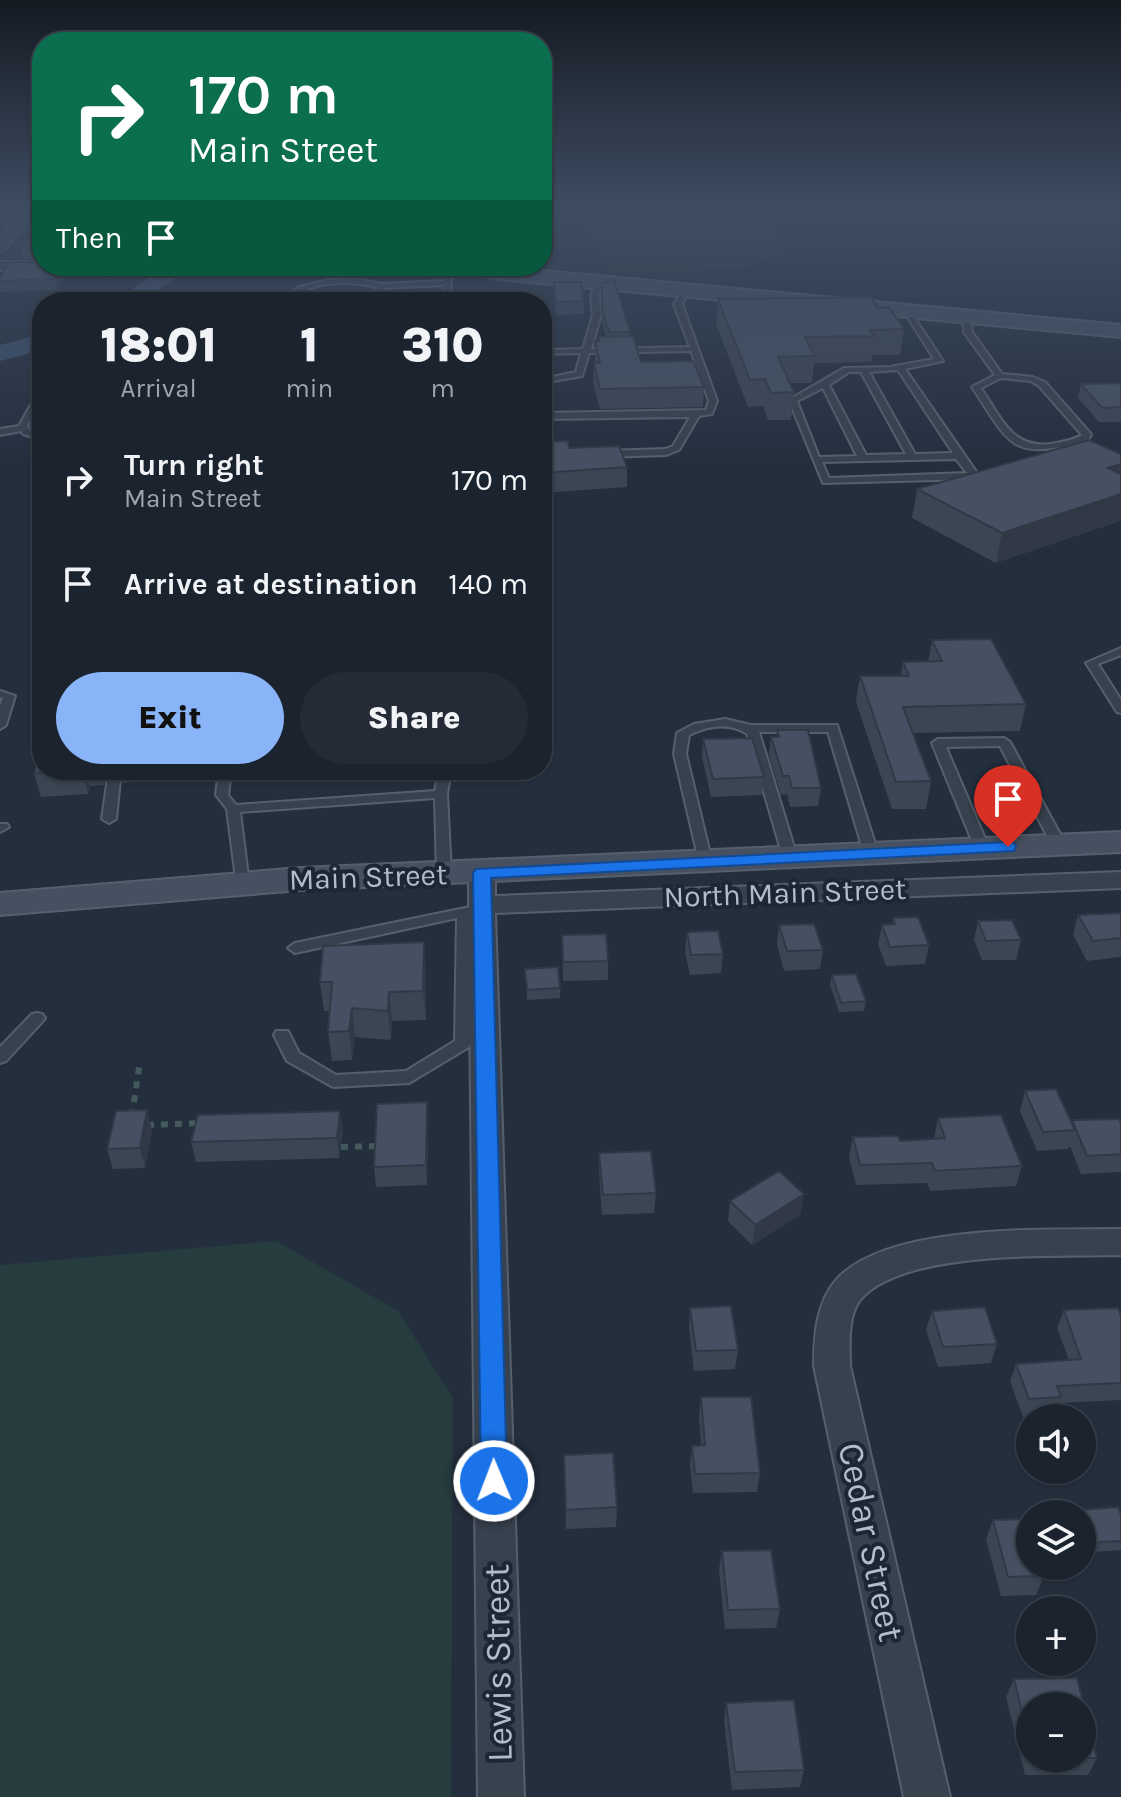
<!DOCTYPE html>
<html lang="en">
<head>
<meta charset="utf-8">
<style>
  body { margin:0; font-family:Karla,sans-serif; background:#242b36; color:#f1f3f6; height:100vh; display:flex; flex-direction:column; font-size:30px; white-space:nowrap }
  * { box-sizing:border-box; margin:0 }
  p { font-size:26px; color:#a0a4aa }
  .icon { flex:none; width:44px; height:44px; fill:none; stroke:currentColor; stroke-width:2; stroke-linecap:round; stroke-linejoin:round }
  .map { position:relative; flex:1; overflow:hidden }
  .drawer { position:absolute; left:32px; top:292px; width:520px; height:488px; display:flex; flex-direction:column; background:#1b232e; border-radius:32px; box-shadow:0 2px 6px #0004,0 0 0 2px #39404a }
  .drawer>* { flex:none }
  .top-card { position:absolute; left:32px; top:32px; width:520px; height:244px; border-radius:32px; box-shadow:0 2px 6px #0004,0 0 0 2px #39404a; background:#0b6e4f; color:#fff; overflow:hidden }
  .fabs { position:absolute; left:1016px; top:1404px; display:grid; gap:16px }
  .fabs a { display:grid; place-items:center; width:80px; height:80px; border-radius:50%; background:#1b232e; box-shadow:0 2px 6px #0004,0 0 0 2px #39404a; font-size:40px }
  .pin { position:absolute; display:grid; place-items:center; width:68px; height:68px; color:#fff; margin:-82px -34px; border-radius:50% 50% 50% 0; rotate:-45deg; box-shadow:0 0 8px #0007 }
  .pin .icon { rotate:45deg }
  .me { position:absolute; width:88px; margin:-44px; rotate:359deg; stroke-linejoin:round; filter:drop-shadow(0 0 6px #0008) }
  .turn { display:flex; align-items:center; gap:28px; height:168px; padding:0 24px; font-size:36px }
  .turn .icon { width:104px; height:104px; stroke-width:2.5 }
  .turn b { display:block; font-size:56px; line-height:68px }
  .then { display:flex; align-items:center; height:76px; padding:0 24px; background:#0003; gap:16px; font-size:30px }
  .eta { display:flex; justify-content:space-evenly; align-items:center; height:136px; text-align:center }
  .eta b { font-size:48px; font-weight:800; line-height:56px }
  .cta { display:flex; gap:16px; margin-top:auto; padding:16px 24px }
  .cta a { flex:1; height:92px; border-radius:48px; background:#8ab4f8; color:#111; font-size:32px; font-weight:800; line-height:92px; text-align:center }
  .cta a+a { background:#242b36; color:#f1f3f6 }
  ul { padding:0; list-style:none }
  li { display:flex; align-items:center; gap:24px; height:104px; padding:0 24px }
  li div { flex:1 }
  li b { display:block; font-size:30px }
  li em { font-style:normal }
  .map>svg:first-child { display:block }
  .green { fill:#263c3f }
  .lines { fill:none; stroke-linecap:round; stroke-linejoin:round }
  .river { fill:#394c67; fill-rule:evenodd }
  .lane-casing { stroke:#565f6c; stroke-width:4 }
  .street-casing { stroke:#565f6c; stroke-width:4 }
  .secondary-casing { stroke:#565f6c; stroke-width:4 }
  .path { stroke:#44595c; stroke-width:6; stroke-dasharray:7 7; stroke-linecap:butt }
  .lane { fill:#38414e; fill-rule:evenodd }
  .street { fill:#38414e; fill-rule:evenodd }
  .secondary { fill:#465061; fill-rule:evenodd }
  .wall { fill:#3b4654; fill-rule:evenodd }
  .shaded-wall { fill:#303945 }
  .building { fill:#455162; stroke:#303945; stroke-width:2 }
  .route { fill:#1a73e8; stroke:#114b97; stroke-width:2 }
  .labels { text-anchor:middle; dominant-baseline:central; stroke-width:8; stroke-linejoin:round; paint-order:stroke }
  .street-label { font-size:30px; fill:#b4bcc9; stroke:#1d2633 }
  .near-street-label { font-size:36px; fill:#b4bcc9; stroke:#1d2633 }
</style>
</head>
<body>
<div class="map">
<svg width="1121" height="1797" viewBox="0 0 1121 1797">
  <rect width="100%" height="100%" fill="#242f3e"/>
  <path class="green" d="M640 215 770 219 787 251 757 265 727 270 608 272 584 220 595 216Z
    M276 1241 398 1311 453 1398 451 1797H0V1265Z"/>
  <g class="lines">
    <path class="river" d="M165 266H191L143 302H115Z
      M42 334V350L0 361V345Z"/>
    <defs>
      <path id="lane" d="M475 267 477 270 451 276 450 302H442L444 285 383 288V302H375L376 287C353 282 327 281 306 290 295 294 288 302 276 302L300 287 328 280 356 279 382 284 444 281 446 274Z
        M597 282 602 283 599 295 601 315 591 349 690 347 674 304 683 290 688 291 682 304 717 401 712 414 699 416 679 450 666 455 604 457 600 454 604 451 665 449 673 446 690 417 542 419V413L706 410 709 401 691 351 589 353 582 376 542 383V379L576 372 581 353 542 354V350L583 349 593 315 591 295Z
        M902 308H908L943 361 905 369 979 476 974 479 823 483 789 400 844 368 890 367 934 359ZM898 370 953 453 915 454 869 372ZM849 372H861L906 454 866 455 829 385ZM823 388 857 456 819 457 797 401ZM956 459 967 473 829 478 822 462Z
        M963 314 970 316 972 332 1002 374 1033 377 1045 382 1090 433 1091 435 1087 441C1011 460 1012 448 972 387L995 375 964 332ZM1001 378 1031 381 1039 386 1082 435C1074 440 1062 442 1051 444 1011 449 1000 416 981 388Z
        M42 390V399L27 426 29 430 42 434V440L23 434 21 431 0 435V429L19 426 38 392Z
        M1121 648V655L1098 664 1121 700V713L1117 712 1086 663Z
        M0 691 15 696 6 725 0 729V706L3 698 0 697Z
        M725 719 751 725H837L878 853 876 856 871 857 864 853 828 732H759L797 857 790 861 783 857 747 734C729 722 708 726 689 735L686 754 712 862 710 865H700L674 754 677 733 694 724Z
        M1004 738 1010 742 1066 845 1064 848 1059 849 1052 845 1000 746 946 747 989 848 982 852 975 848 932 743 938 739Z
        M109 770H121L116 819 109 823 102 819Z
        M219 770H231L228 795 236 805 435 791 439 770H451L447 794 451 874 444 878 437 874 435 798 240 812 249 884 247 887H237L227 809 216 795Z
        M0 824H7L9 827 0 832Z
        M470 907 477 911 471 915V1043L469 1047 409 1083 333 1087 287 1061 274 1035 276 1031H288L299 1053 336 1075 406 1071 455 1041 457 918 295 953 288 948 295 943Z
        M37 1013 42 1014 45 1018 42 1022 6 1061 0 1063V1047L32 1014Z"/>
      <path id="street" d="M23 210H34L4 250 0 251V239Z
        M0 262H42V266H48L42 270H0Z
        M482 865 491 867 495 873V896L1121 872V888L495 913 524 1797H478L469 905V873L473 867Z
        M1121 1229V1255C1057 1257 903 1249 860 1300 847 1317 850 1346 850 1366L950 1797H904L814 1366C814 1337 816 1302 837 1279 889 1223 1048 1230 1121 1229Z"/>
      <path id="secondary" d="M464 266H492L1121 325V337L528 282C509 280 479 279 464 266Z
        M1121 832V852L300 890 0 915V893L300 868Z"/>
    </defs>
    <use href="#lane" class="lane-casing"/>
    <use href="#street" class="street-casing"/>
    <use href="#secondary" class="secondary-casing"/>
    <path class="path" d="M132 1116 140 1061
      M147 1125 201 1123
      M341 1147 378 1146"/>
    <use href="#lane" class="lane"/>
    <use href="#street" class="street"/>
    <use href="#secondary" class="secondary"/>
  </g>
  <path class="wall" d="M42 221V259H23L21 248Z
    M40 262 42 266H126L125 270 110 279 64 274 57 290 0 292V277Z
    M554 282 584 301V314L556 315Z
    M602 283 630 332V336L641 362 704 387 703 407 600 409 593 383 594 363H595V341H598V337H606L602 322Z
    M718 299 878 308 904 329 900 355H872L871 362 814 363 812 383H790L794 392 791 420H768L763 406 748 407 716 324Z
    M1121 383V422H1099L1078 398 1081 384Z
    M542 442 569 448 627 467V487L542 493Z
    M1121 454 996 563 912 518 917 489Z
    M932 640 1026 704 1020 731 913 733 931 781 926 809H892L856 702 860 676H901L903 662H928Z
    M777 730 821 788 818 806 790 807 787 794 781 795 769 755 771 737H777Z
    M703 739 764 777 762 795 711 797 702 757Z
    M42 770H108L104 785 90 786 88 794 41 797 34 773Z
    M120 770H203V777L123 783Z
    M1121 913V957L1087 961 1073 935 1078 915Z
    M893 918 929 945 925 964 886 966 878 944 882 925 892 924Z
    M978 921 1021 940 1016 960H982L974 940Z
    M779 925 823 950 820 969 784 971 777 944Z
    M687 932 723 954 721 973 690 975 685 952Z
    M562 935 608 961V980L563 981Z
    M525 969 560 988V998L527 1000Z
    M426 971V1020L392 1021 391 1040 355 1037 352 1060 332 1061 328 1032 330 1011H324L320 982Z
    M832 975 866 1001 864 1011 839 1012 830 985Z
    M1025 1091 1071 1122 1072 1120 1121 1124V1172L1081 1174 1070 1146 1068 1149 1037 1151 1020 1111Z
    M427 1102 428 1122 427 1185 376 1187 374 1167Z
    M938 1118 1022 1166 1016 1186 930 1191 927 1183 856 1185 849 1157 853 1137 900 1141 934 1139Z
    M152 1130 145 1168 113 1169 107 1149Z
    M343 1131 339 1158 196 1162 191 1142Z
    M599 1153 656 1193 654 1213 602 1215 599 1173Z
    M730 1201 801 1214 752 1245 728 1221Z
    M690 1308 738 1350 735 1369 694 1371 689 1328Z
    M1064 1310 1121 1316V1400L1059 1403 1055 1414 1023 1417 1010 1381 1016 1364 1069 1360 1057 1328Z
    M932 1311 997 1344 991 1363 938 1367 926 1330Z
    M701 1397 760 1473 757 1492 693 1493 690 1465 692 1446 701 1445 699 1417Z
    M564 1455 617 1507 616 1527 566 1529Z
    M1069 1511 1121 1515V1550L1082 1553V1514H1068Z
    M993 1520 1044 1576 1036 1595 1001 1596 986 1539Z
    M722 1551 780 1609 776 1628 725 1629 719 1570Z
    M1014 1679 1097 1758 1088 1775H1025L1006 1697ZM1030 1706 1082 1758H1030Z
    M726 1703 804 1770 800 1787 732 1790 724 1721Z"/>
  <path class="shaded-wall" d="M60 266H62L64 274 57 290 55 279Z
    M110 266H126L125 270 110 279 108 268Z
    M1121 464V491L1108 468Z
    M1121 494V521L996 563 1002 533Z
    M82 770H86L90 786 88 794Z
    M100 770H108L104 785Z
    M424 942 426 971V1020L423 991Z
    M389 992 392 1021 391 1040 388 1011Z
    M352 1008 355 1037 352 1060 349 1031Z
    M427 1102 428 1122 427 1185 426 1165Z
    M147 1110 152 1130 145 1168 140 1148Z
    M340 1111 343 1131 339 1158 337 1138Z
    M804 1194 801 1214 752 1245 755 1225Z"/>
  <path class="building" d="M42 221V250L40 248H21Z
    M42 261V266H60L55 279 0 281V277L11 262H40Z
    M614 280 630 332H609L602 309V283Z
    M554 282H581L584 301 556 302Z
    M871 297 878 308 889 307 904 329 870 330 874 336 805 337 815 356 778 357 794 392 771 393 765 379 750 380 718 299Z
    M633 336 641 362 693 361 704 387 600 389 594 363H600L595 341H599L598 337Z
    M1121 383V407L1102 408 1081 384Z
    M1089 440 1121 454V464L1108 468 1121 474V494L1002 533 917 489Z
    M568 441 569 448 619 446 627 467 542 473V442Z
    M991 639 1026 704 903 707 931 781 896 782 860 676H909L903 662 942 661 932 640Z
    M777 730H808L821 788H792L789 776H783L771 737H779Z
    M752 738 764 777 713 779 703 739Z
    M42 743V770H80L34 773Z
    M1121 913V938L1093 941 1078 915Z
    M918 917 929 945 890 947 882 925 895 924 893 918Z
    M1012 920 1021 940 986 941 978 921Z
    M814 924 823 950 787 951 779 925Z
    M718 931 723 954 691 955 687 932Z
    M606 934 608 961 563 962 562 935Z
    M424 942 423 991 389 992 388 1011 352 1008 349 1031 328 1032 332 982H320L323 946Z
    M558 967 560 988 527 990 525 969Z
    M856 974 866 1001 841 1003 832 975Z
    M1056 1089 1075 1130 1043 1132 1025 1091Z
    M427 1102 426 1165 374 1167 377 1104Z
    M147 1110 140 1148 107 1149 116 1111Z
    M340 1111 337 1138 191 1142 198 1115Z
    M1001 1115 1022 1166 935 1171 932 1163 860 1165 853 1137 898 1136 900 1141 945 1138 938 1118Z
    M1119 1119 1121 1124V1154L1087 1156 1072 1120Z
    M651 1151 656 1193 603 1195 599 1153Z
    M779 1171 804 1194 755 1225 730 1201Z
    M731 1306 738 1350 696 1351 690 1308Z
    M985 1307 997 1344 943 1347 932 1311Z
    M1118 1308 1121 1316V1383L1057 1386 1061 1397 1029 1399 1016 1364 1081 1359 1064 1310Z
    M701 1397H751L760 1473 695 1474 692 1446 705 1445Z
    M613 1453 617 1507 566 1510 564 1455Z
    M1118 1507 1121 1515V1541L1082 1543V1514H1070L1069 1511Z
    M1027 1519 1030 1528V1566H1041L1044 1576 1008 1577 993 1520Z
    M771 1550 780 1609 728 1610 722 1551Z
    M1077 1678 1097 1758H1082V1706H1030V1745L1014 1679Z
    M794 1700 804 1770 735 1772 726 1703Z"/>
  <linearGradient id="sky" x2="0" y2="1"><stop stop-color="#141a22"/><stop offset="0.45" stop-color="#3f4d63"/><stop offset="1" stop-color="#3f4d63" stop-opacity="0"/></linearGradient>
  <rect width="1121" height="462" fill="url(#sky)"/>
  <path class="route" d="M1008 842 1014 843 1016 847 1014 851 491 878 507 1481 504 1490 494 1494 484 1490 481 1481 473 873 476 869Z"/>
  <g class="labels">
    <g class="street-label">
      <text transform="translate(368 877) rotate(-2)">Main Street</text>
      <text transform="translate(785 893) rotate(-2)">North Main Street</text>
    </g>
    <g class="near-street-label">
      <text transform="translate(871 1542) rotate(78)">Cedar Street</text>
      <text transform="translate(498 1663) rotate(-91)">Lewis Street</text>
    </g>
  </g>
</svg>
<div class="fabs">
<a><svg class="icon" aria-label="sound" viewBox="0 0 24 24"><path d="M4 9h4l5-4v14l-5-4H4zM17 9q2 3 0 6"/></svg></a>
<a><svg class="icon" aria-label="layers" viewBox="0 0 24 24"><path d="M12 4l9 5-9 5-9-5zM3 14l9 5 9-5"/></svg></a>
<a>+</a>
<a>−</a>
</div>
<div class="pin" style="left:1008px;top:847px;background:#d93025"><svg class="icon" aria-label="arrive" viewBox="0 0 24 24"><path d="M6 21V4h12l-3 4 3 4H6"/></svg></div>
<svg class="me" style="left:494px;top:1481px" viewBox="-20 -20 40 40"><circle r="17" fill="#1a73e8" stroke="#fff" stroke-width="3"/><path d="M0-11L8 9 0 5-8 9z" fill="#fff"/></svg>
<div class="top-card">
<div class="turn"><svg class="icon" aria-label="right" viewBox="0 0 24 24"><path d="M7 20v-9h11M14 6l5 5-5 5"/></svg><div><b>170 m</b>Main Street</div></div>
<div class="then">Then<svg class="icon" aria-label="arrive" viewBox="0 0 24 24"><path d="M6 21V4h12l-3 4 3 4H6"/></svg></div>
</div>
<section class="drawer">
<div class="eta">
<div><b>18:01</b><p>Arrival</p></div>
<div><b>1</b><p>min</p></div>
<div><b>310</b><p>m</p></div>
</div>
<ul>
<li><svg class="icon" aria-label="right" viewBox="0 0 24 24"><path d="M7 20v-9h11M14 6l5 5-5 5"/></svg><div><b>Turn right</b><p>Main Street</p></div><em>170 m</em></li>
<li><svg class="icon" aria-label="arrive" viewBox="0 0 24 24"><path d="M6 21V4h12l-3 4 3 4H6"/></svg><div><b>Arrive at destination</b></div><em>140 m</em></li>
</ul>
<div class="cta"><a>Exit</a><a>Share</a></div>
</section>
</div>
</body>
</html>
